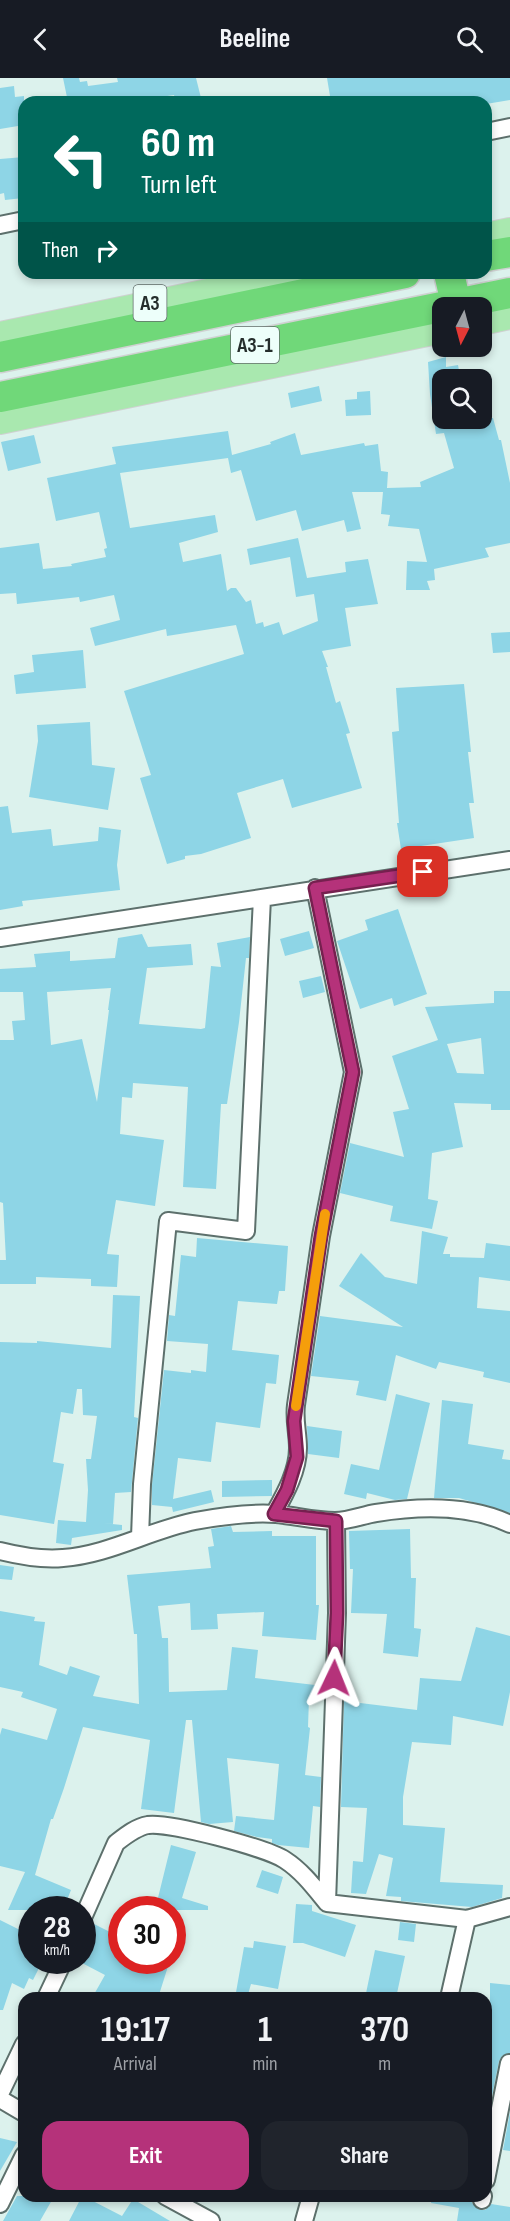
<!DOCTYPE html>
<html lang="en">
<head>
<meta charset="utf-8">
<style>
  body { margin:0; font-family:"Sofia Sans Condensed",sans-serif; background:#20242c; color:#f1f3f6; height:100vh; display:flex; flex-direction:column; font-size:22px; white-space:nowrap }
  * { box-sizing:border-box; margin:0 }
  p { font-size:20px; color:#9ea1a6 }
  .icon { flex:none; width:33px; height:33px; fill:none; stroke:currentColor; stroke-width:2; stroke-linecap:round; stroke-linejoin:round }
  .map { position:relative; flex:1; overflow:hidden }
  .drawer { position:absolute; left:18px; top:1914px; width:474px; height:210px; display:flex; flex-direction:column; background:#171b24; border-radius:18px; box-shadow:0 3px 9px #0003 }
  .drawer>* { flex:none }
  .hud { position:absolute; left:18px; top:18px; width:474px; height:183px; border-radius:18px; box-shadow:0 3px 9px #0003; background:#00695c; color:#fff; overflow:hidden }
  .needle { width:39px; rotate:186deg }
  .fabs { position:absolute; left:432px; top:219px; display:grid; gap:12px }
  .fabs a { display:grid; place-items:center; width:60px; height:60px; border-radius:12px; background:#171b24; box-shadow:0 3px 9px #0003; font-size:30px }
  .speed { position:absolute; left:18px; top:1818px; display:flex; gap:12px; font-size:30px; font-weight:700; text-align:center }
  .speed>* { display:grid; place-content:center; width:78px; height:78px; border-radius:50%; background:#171b24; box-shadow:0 3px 9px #0003; line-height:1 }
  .speed small { font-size:15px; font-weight:400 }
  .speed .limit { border:9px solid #d22; background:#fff; color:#111 }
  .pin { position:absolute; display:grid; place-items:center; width:51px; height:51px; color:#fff; margin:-26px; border-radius:12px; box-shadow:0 3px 9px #0006 }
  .me { position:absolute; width:66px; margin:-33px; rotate:2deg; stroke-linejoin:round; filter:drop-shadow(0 0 4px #0008) }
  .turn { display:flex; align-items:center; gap:21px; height:126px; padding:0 24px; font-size:27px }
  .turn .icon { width:78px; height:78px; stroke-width:2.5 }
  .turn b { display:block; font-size:42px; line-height:51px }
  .then { display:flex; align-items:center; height:57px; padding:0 24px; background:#0003; gap:12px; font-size:22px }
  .eta { display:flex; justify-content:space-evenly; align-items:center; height:102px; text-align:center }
  .eta b { font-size:36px; font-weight:700; line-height:42px }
  .button { display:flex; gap:12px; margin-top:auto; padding:12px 24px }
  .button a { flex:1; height:69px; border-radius:18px; background:#b5327a; color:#fff; font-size:24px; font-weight:700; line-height:69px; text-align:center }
  .button a+a { background:#20242c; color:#f1f3f6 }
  header { display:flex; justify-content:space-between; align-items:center; height:78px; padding:0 24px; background:#171b24; font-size:27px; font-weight:700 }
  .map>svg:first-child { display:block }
  .building { fill:#8ed5e6; fill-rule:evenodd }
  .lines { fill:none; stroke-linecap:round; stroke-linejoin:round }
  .street-casing { stroke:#5d706c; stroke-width:20 }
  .primary-casing { stroke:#cfd1d1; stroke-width:28 }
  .highway-casing { stroke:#cfd1d1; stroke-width:33 }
  .street { stroke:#fff; stroke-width:16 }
  .primary { stroke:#a9e8af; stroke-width:26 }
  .highway { stroke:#70d879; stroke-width:30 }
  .route-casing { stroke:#76204f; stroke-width:15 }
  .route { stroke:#b5327a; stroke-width:10 }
  .slow { stroke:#f59e0b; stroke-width:10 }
  .labels { text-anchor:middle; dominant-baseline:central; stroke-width:4.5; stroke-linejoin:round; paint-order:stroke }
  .shield { fill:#edfffa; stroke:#616d6a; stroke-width:1.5 }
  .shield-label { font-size:21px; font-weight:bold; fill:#252e2c }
</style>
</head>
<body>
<header><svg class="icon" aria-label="back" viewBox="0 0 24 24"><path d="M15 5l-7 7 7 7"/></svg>Beeline<svg class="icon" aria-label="search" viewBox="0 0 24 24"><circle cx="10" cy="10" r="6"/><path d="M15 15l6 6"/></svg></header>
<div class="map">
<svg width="510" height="2143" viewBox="0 0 510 2143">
  <rect width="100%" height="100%" fill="#dcf2ed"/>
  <path class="building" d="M63 0H79L80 4 87 3 88 8 118 4 117 0H196L202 24H176L174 17 147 21V24H68Z
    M327 0H510V22L486 26V24H473L472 18 439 24H331Z
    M14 8 15 19 24 18V47L0 51V10Z
    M24 79V102H21L23 120 5 122 4 115 0 116V81Z
    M446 279V289L458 287 460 298 455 302H442V340H493L499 362H501L510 405V465L485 470 489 479 434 491 435 502 427 503 430 512H406L407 483 427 484 419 451 388 448 390 437 381 436 383 414H352L361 451 347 454 344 442 302 453 296 432 256 443 241 392 231 395 228 380 120 395 130 450 215 437 218 454 179 465 183 484 221 476 227 513 231 510H236L246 524 251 522 256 546 263 544 264 549 279 544 283 557 318 543 314 516 296 519 290 479 250 487 247 471 298 460 307 500 346 494 345 484 368 481 378 526 345 530 351 568 322 573 328 589H326L336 625 340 623 350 655 346 656 362 710 292 730 283 701 237 715 251 760 201 776 185 778V781L167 786 140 700 151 697 124 613 244 576 236 547 167 558 166 551 95 568 90 550 120 542 114 517 80 524 79 519 17 526 16 515 0 516V470L39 465 43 491 72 488 71 486 106 479 104 471 107 470 99 434 56 443 47 400 116 386 112 369 228 353 232 377 271 366 270 364 295 355 301 377 364 365 365 368 378 366 381 393 388 394 387 410 421 409 420 404 454 390 444 355 436 356 430 316 428 284Z
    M319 308 322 323 291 330 288 315Z
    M370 313 371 337 346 338 345 322 357 321V314Z
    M34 357 41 385 8 393 1 364Z
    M510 554V574L493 575 491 555Z
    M83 572 86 610 16 616 14 597 34 594 32 577Z
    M464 606 471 674H468L474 725H469L474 760 401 771 397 745H399L392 654 399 653 396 610Z
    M90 644 92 687 115 690 108 732 29 719 38 663 37 647Z
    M8 728 12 755 51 751 53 768 98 763 99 749 121 752 117 787 120 812 22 823 23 828 0 832V729Z
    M398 831 427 916 394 928 392 920 360 931 337 863 368 852 365 842Z
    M309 853 314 870 285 878 280 861Z
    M142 856 148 869 191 866 193 887 147 890 139 946 201 951 205 950 211 888 221 889 217 865 250 859 249 880H246L239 944 227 1026H221L216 1111 183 1109 188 1009 133 1005 132 1020 122 1019 120 1056 164 1062 155 1128 116 1122 107 1176 119 1177 117 1209 91 1208V1201L36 1199V1206H0V1182H6L3 1125 0 1124V962H14L12 943 25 942 23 914H0V891L36 889 34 876 70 873V883L115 880 118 860ZM111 910 108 932H109L97 1024 82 961 51 967 47 914Z
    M321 898 325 914 303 920 299 903Z
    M494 913H510V1032H491V1026L454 1025 463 1069 432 1075 428 1121 438 1123 432 1151 390 1143 393 1128 340 1115 350 1065 404 1079 393 1034 409 1031 392 978 438 962 425 929 494 925ZM481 960 484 996 457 995 447 966Z
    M422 1153 448 1159 443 1176H450V1179L484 1180 486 1165 510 1168V1203L479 1199 477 1230 510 1233V1305L483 1299 484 1294 439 1284 436 1291 396 1277 386 1323 356 1317 359 1303 311 1298 320 1238 403 1249 339 1208 361 1175 385 1199 417 1206Z
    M197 1160 288 1168 285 1213H279L277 1226 238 1223 232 1272 279 1277 276 1306 266 1305 260 1350 216 1344 211 1384 178 1380 173 1421 211 1412 214 1424 173 1434 172 1429 152 1427V1407L164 1292 191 1295V1292L206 1294 208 1266 167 1263 169 1237 175 1238 181 1177 196 1179Z
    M113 1217 140 1218 134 1339 138 1340 131 1414 115 1415 113 1446 102 1445 122 1447V1452L72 1460 71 1467 56 1465 58 1442 86 1444 88 1412 86 1381H91L97 1338 83 1337 82 1311H77L73 1336 61 1334 53 1384 64 1386 54 1446 0 1437V1264L37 1265V1263L111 1270Z
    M396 1316 430 1325 407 1421 395 1422 367 1415 366 1421 344 1416 351 1386 379 1392Z
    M442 1322 473 1326 468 1366 504 1372 502 1381 510 1382V1435L459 1420H434Z
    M307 1348 342 1353 339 1380 308 1376Z
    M272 1402V1418L222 1419V1403Z
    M231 1448 233 1454 272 1453V1458H316V1527H319L316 1562 262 1558 264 1534 217 1536 218 1551 191 1552 190 1525 158 1528 162 1560H168L169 1614 227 1612 232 1569 258 1572 255 1600 315 1607 314 1621 309 1620 308 1649 310 1650 305 1697 321 1699 320 1729 313 1728 309 1770 278 1767 272 1765V1761L257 1759 234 1753 236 1738 274 1742 279 1686 227 1680 233 1744 209 1746 201 1744 192 1642H186L174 1735 141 1731 150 1662 83 1649 64 1710 53 1741H51L35 1797 71 1812 63 1832H8L25 1794 0 1788V1657L2 1650 47 1662 57 1631 21 1619 23 1614 0 1609V1533L35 1539 34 1543 45 1544 39 1587 67 1597 70 1588 100 1598 93 1618 139 1626 137 1556H134L127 1497 211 1490 208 1469 214 1468 211 1451Z
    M410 1451 411 1500H416L414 1550 421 1551 418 1579 383 1575 387 1536 351 1535 353 1491H350L349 1453Z
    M0 1487 14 1489 12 1502 0 1501Z
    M476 1549 510 1558V1614L503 1648 453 1638 451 1667 412 1664 403 1719V1747L445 1750 440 1804 503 1807 502 1820 472 1829 401 1823V1819L386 1818 393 1780 379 1776 366 1816 351 1815 353 1783 363 1784 367 1730 341 1729 344 1623 417 1632 420 1600 461 1603Z
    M171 1767 196 1774 182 1820 208 1828V1832H155Z
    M262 1792 283 1799 278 1816 256 1809Z
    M296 1826 312 1827V1833L356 1847 345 1879 303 1865H293Z
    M0 1842 32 1858V1882H43L33 1902 29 1900 24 1911 12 1905 3 1932H0Z
    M400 1844 416 1846 414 1864 398 1862Z
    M92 1845 122 1860V1882H170L158 1920H92L105 1897 82 1885V1857Z
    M254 1863 286 1868 278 1911 251 1906 247 1920H235L244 1869 253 1870Z
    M375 1872 405 1878 396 1920H365Z
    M490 1905 510 1907V1975L502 1978 499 1983 486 2048V1939H490Z
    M510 2034V2073L503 2072Z
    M0 2060 17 2064 0 2093Z
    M17 2118H44L52 2122 40 2143H3Z
    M432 2118H472V2125L480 2132H485L491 2126 510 2129V2143H457L459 2130 431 2125Z
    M81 2120H87L122 2138 133 2121 170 2143H69Z"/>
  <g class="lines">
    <defs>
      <path id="street" d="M486 54 510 49
        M0 147 24 142
        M0 860 510 782
        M274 1436C285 1416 298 1393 298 1370 298 1355 294 1342 296 1327L321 1158 353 994 315 810
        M140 1459 142 1406 168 1143 246 1153 262 820
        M0 1473C20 1478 42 1482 63 1480 108 1477 150 1452 195 1443 222 1438 249 1434 276 1436 296 1438 316 1443 335 1443 349 1443 363 1437 376 1435 419 1428 470 1427 510 1446
        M327 1825 337 1535 336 1443
        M82 1842 116 1765C125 1758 136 1749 148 1747 169 1744 267 1770 285 1782 302 1793 314 1809 327 1825L467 1841 510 1829
        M46 1920 64 1882
        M449 1920 467 1841
        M0 2016 24 1966
        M0 2021 24 2035
        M486 2102 509 1985
        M165 2118 211 2143
        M482 2122 483 2118
        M0 2126 24 2077
        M304 2143 311 2118"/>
      <path id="primary" d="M486 158 510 153
        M482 244 510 238
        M0 257 300 195
        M0 343 442 252"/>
      <path id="highway" d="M486 178 510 174
        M449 195 456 226
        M0 279 405 195
        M0 319 510 215"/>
    </defs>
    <use href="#street" class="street-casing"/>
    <use href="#primary" class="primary-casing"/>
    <use href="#highway" class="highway-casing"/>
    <use href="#street" class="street"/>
    <use href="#primary" class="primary"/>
    <use href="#highway" class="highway"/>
  </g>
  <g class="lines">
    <defs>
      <path id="route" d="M334 1600 337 1535 336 1443 274 1436 287 1412 297 1379 294 1343 321 1158 353 994 315 810 423 794"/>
    </defs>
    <use href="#route" class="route-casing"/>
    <use href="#route" class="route"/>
    <path class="slow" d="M296 1328 325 1136"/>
  </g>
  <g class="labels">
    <g class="shield">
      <rect x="133.5" y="207" width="33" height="36" rx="4.5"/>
      <rect x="231" y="249" width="48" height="36" rx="4.5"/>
    </g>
    <g class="shield-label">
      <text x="150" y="225">A3</text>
      <text x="255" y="267">A3-1</text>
    </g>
  </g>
</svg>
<div class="fabs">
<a><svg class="needle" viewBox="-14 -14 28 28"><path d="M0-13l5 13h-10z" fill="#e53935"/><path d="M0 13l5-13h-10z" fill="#9ea1a6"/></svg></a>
<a><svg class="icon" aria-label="search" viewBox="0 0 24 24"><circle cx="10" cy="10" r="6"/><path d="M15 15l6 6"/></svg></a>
</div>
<div class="speed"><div>28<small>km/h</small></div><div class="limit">30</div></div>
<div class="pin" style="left:423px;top:794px;background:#d93025"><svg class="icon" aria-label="arrive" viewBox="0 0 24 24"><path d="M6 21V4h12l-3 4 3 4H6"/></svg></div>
<svg class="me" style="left:334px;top:1600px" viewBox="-20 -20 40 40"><path d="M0-17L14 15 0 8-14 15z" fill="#b5327a" stroke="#fff" stroke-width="4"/></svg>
<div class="hud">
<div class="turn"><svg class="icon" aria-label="left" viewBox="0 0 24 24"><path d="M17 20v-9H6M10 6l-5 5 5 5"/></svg><div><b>60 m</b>Turn left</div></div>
<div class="then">Then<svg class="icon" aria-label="right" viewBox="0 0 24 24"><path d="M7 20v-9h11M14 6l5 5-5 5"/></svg></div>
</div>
<section class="drawer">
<div class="eta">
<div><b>19:17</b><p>Arrival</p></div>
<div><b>1</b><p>min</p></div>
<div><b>370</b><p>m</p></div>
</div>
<div class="button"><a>Exit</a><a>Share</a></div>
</section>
</div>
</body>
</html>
